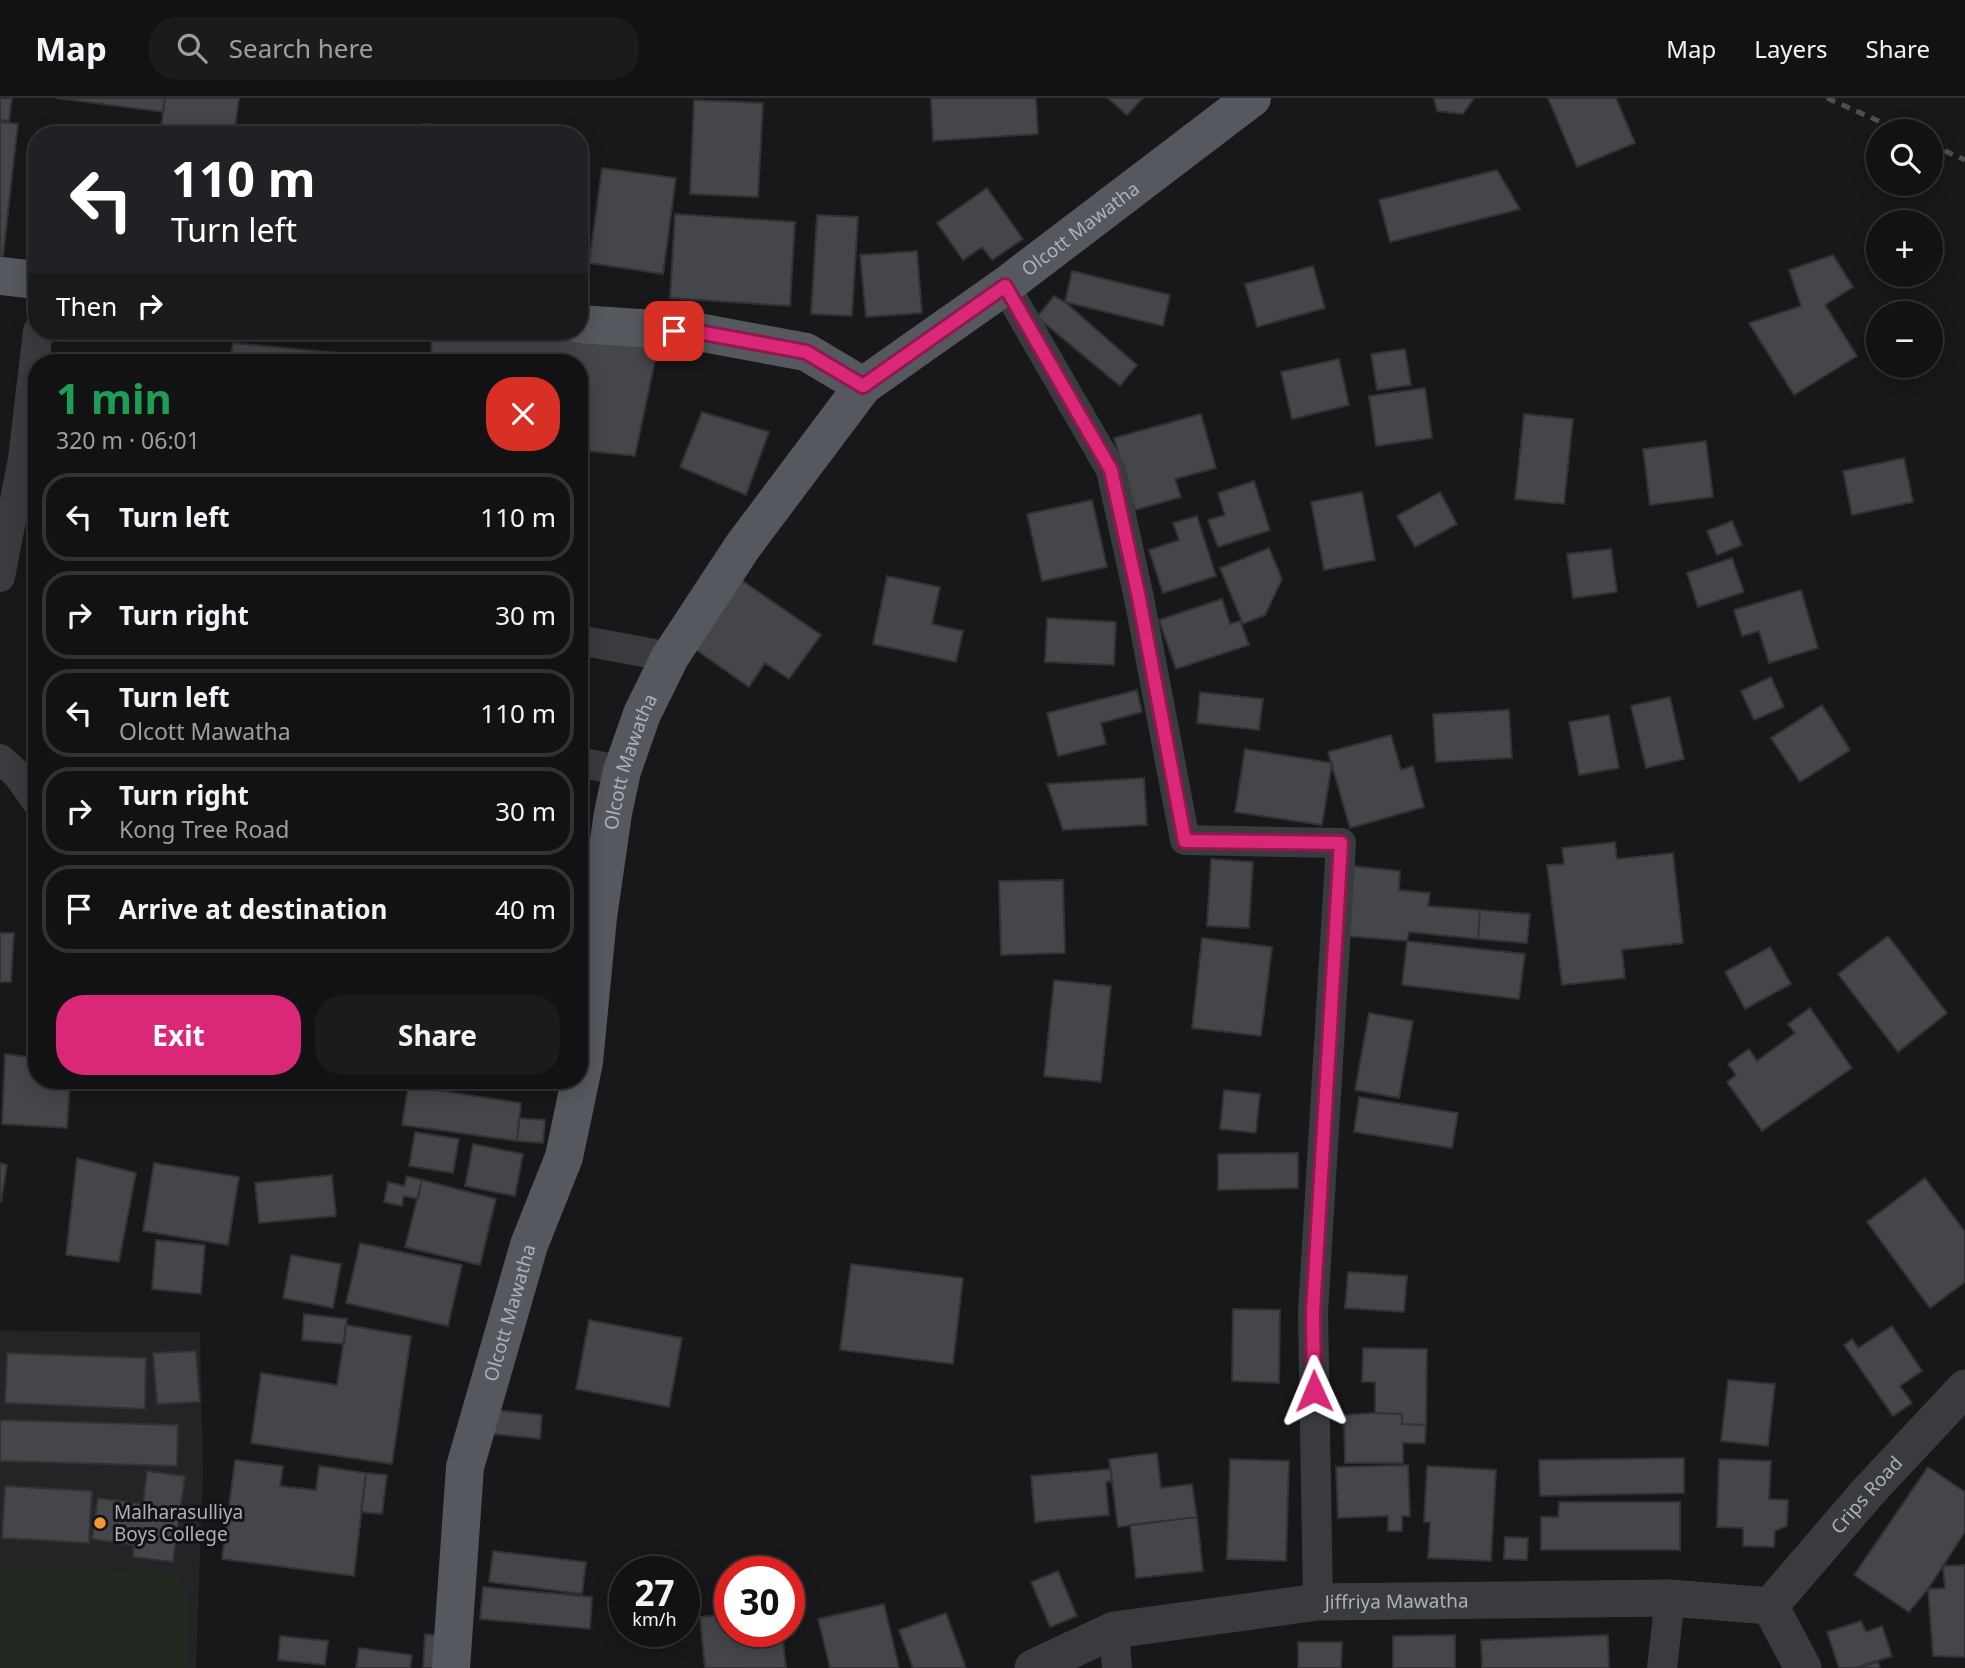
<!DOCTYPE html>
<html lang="en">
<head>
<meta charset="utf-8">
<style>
  body { margin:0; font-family:"Noto Sans",sans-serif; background:#1b1b1d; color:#f1f3f6; height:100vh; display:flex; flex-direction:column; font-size:26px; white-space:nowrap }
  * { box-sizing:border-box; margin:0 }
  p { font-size:23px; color:#9c9ea0 }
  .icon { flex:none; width:38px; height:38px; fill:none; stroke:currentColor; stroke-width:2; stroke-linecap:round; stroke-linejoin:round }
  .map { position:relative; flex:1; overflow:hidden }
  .drawer { position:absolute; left:28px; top:256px; width:560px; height:735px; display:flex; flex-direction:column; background:#121214; border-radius:28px; box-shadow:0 4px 18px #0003,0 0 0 2px #313234 }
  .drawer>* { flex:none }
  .guide { position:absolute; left:28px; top:28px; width:560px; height:214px; border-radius:28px; box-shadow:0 4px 18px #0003,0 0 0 2px #313234; background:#202124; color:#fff; overflow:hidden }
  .fabs { position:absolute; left:1866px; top:21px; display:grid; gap:14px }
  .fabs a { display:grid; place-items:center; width:77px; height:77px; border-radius:50%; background:#121214; box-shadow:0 4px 18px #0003,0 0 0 2px #313234; font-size:35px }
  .speed { position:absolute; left:609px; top:1458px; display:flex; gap:14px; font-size:35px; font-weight:700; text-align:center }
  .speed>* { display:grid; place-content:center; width:91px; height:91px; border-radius:50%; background:#121214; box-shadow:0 4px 18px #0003,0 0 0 2px #313234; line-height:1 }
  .speed small { font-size:18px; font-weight:400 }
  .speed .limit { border:10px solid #d22; background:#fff; color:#111 }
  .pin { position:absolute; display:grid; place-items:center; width:60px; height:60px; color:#fff; margin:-30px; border-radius:14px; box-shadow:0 4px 10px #0006 }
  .me { position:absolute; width:77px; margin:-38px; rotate:359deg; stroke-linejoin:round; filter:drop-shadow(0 0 5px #0008) }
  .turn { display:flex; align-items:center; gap:24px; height:147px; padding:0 28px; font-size:32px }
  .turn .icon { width:91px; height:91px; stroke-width:2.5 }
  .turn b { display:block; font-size:49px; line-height:60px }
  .then { display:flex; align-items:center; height:66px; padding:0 28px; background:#0003; gap:14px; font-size:26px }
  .round { display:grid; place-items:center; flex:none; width:74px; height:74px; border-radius:28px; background:#1b1b1d }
  .head { display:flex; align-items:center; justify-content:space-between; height:119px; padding:0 28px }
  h1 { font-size:42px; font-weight:700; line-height:52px; color:#1e9e55 }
  .action { display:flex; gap:14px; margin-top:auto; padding:14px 28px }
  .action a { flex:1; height:80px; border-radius:28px; background:#db2777; color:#fff; font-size:28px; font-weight:700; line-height:80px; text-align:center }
  .action a+a { background:#1b1b1d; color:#f1f3f6 }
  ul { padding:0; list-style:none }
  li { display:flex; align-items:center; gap:21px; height:88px; margin:0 14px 10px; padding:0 14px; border:4px solid #313234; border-radius:28px }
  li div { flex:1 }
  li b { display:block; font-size:26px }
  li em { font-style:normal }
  header { display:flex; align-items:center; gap:42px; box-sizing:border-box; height:98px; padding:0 35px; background:#121214; border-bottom:2px solid #313234 }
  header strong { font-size:33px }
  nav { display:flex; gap:38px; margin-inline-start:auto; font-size:24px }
  .search { width:490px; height:63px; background:#1b1b1d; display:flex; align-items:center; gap:18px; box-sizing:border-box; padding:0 24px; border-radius:28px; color:#9c9ea0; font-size:26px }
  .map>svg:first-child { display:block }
  .built { fill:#242427 }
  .green { fill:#202820 }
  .building { fill:#44464a; stroke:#323236; stroke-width:2 }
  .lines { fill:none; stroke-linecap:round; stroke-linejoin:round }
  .minor { stroke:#393b3f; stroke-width:30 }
  .tertiary { stroke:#393b3f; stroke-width:37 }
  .primary { stroke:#55585e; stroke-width:38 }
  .rail { stroke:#4c4f54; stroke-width:5; stroke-dasharray:9 7; stroke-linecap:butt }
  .route-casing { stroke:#8e194d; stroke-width:18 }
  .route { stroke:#db2777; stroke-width:12 }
  .poi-dot { fill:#f19738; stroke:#131315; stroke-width:2.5 }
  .labels { text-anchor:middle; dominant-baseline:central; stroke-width:6; stroke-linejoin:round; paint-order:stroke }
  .street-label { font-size:19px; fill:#aab1b9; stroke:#131315 }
  .poi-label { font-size:19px; fill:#aab1b9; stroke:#131315; text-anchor:start }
</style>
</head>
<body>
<header>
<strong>Map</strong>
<div class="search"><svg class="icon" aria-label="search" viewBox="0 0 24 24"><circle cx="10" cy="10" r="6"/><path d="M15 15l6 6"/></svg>Search here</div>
<nav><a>Map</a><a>Layers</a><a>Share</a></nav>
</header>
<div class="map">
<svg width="1965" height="1570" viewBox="0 0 1965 1570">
  <rect width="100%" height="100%" fill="#18181a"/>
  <path class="built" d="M0 1233 200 1234 203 1376 196 1570H0Z"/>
  <path class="green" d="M0 1465 176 1476 189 1500 186 1570H0Z"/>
  <path class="building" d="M0 0H12L9 23 0 22Z
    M56 0H165L163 14Z
    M165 0H239L234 37H160Z
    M931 0H1036L1038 36 933 43Z
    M1108 0H1143L1127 17Z
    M1434 0H1474L1463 16 1437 13Z
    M1548 0H1616L1635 45 1577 69Z
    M694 2 763 5 758 99 690 96Z
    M0 24 18 26 3 158H0Z
    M423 26 454 28 453 37H422Z
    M602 70 676 80 663 176 589 165Z
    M1497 72 1520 111 1390 144 1379 102Z
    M987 90 1023 141 992 162 982 149 963 162 937 125Z
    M675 116 795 124 790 208 670 200Z
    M817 117 858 119 852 218 811 216Z
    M917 153 922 215 866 219 860 157Z
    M1833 157 1853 189 1825 207 1857 258 1794 297 1749 225 1801 208 1789 172Z
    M1313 168 1325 210 1257 229 1245 186Z
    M1072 173 1170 197 1163 228 1065 204Z
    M1054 198 1065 204 1137 267 1120 288 1037 219Z
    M433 233H531L659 244 635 358 579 352V264H430Z
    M233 245 380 259 379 264H230Z
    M1405 251 1411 287 1377 292 1371 256Z
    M1339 261 1349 307 1292 321 1281 274Z
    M1425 290 1432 340 1376 348 1369 298Z
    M702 314 769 334 746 397 680 369Z
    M1201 316 1216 370 1175 381 1181 399 1135 412 1114 340Z
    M1524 316 1573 321 1564 406 1515 401Z
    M1706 343 1713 399 1650 407 1643 351Z
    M1904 360 1913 404 1852 417 1843 373Z
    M1254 383 1270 432 1218 449 1208 422 1225 417 1218 395Z
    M1362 394 1375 462 1324 472 1311 404Z
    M1440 394 1457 426 1415 449 1397 418Z
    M1092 402 1107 469 1042 483 1027 416Z
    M1197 418 1216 478 1163 495 1149 452 1179 442 1173 425Z
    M1732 423 1742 447 1717 457 1707 433Z
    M1269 450 1282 481 1265 517 1243 526 1220 470Z
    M1611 451 1617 494 1573 500 1567 456Z
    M1732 460 1744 494 1698 509 1687 475Z
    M887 478 940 489 932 526 963 533 956 564 873 546Z
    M740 481 821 537 789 581 765 565 749 589 692 549Z
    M1801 492 1818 550 1769 565 1759 533 1742 538 1734 512Z
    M1222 501 1230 526 1240 523 1249 547 1176 571 1159 522Z
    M1047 520 1116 524 1114 567 1045 564Z
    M1771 579 1784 609 1754 622 1741 593Z
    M1137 592 1142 614 1101 625 1106 646 1058 658 1047 615Z
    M1200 594 1263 601 1259 632 1197 625Z
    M1670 599 1684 661 1646 670 1631 608Z
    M1822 607 1850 652 1800 684 1771 640Z
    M1509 612 1512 660 1436 664 1433 616Z
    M1609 617 1619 670 1579 677 1569 624Z
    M1391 637 1401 672 1413 668 1424 709 1350 730 1328 654Z
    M1245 651 1332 665 1322 727 1235 714Z
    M592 666 579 717V671Z
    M1144 680 1147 727 1063 732 1047 686Z
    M1615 744 1617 761 1673 755 1683 845 1622 852 1625 880 1562 887 1547 767 1564 766 1562 750Z
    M1211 761 1253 764 1249 830 1207 828Z
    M1352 768 1400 773 1399 792 1430 795 1428 808 1480 812 1478 841 1409 834 1407 843 1345 838Z
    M1063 782 1065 855 1001 857 999 783Z
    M1480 812 1530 816 1527 845 1478 841Z
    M0 835H14L11 884H0Z
    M1888 838 1947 915 1898 954 1838 876Z
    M1202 840 1272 849 1261 938 1192 930Z
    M1407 843 1525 856 1519 901 1402 887Z
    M1770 849 1791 886 1745 911 1725 874Z
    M37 858V913H31Z
    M1054 882 1111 888 1101 984 1044 978Z
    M1810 910 1852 970 1762 1033 1727 984 1736 977 1728 966 1749 951 1757 963 1795 935 1788 926Z
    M1369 915 1413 923 1399 1000 1355 992Z
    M5 956 37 960V982H70L67 1030 2 1026Z
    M485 982H521V988Z
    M408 988 521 1005 517 1043 402 1027Z
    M1224 992 1260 996 1256 1035 1220 1031Z
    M1359 999 1458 1015 1452 1050 1354 1034Z
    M519 1020 545 1022 543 1045 517 1043Z
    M415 1034 459 1041 453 1075 409 1068Z
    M473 1046 523 1056 515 1098 465 1088Z
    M1298 1055V1090L1218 1092V1056Z
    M77 1060 136 1075 119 1164 66 1157Z
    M0 1065 7 1067 1 1104H0Z
    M154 1065 239 1079 228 1147 143 1133Z
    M332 1077 336 1118 259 1125 255 1085Z
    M407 1078 422 1082 418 1101 404 1098 402 1108 384 1104 388 1084 404 1088Z
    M1925 1080 1965 1134V1184L1930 1210 1867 1124Z
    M422 1082 496 1101 480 1167 405 1149Z
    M156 1142 205 1147 201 1196 152 1191Z
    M360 1145 462 1167 448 1228 346 1205Z
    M291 1157 341 1166 333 1210 283 1200Z
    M851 1166 963 1180 953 1266 840 1252Z
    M1348 1174 1407 1178 1404 1214 1345 1210Z
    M1233 1211 1280 1212 1279 1285 1232 1283Z
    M304 1216 347 1221 344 1246 302 1242Z
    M589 1222 682 1240 669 1309 576 1291Z
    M346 1227 411 1238 392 1366 251 1345 261 1275 337 1287Z
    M1892 1228 1922 1273 1900 1288 1912 1305 1893 1318 1844 1247 1852 1241 1858 1250Z
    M1363 1250 1427 1251 1426 1327 1402 1326V1316L1375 1315V1284H1362Z
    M196 1253 200 1304 157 1306 153 1255Z
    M7 1255 146 1260 145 1311 5 1305Z
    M1728 1282 1775 1286 1768 1348 1721 1343Z
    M496 1312 542 1317 540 1341 493 1336Z
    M1375 1315 1402 1316V1326L1426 1327 1425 1345H1403V1365H1345L1344 1317Z
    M0 1322 178 1327 177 1368 0 1363Z
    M1157 1355 1161 1390 1192 1386 1197 1419 1118 1429 1109 1361Z
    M1684 1360V1395L1540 1398 1539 1362Z
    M1230 1361 1289 1363 1286 1463 1227 1461Z
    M1719 1361 1771 1363 1769 1401 1788 1402 1787 1428 1775 1433 1774 1449 1743 1448V1430L1717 1429Z
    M235 1362 283 1368 280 1388 316 1392 319 1368 366 1375 354 1478 222 1461Z
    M1408 1367 1410 1418H1402V1433H1388V1418L1338 1420 1336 1369Z
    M1427 1368 1496 1372 1491 1463 1428 1460 1430 1424H1424Z
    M1928 1369 1965 1394V1434L1928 1491 1909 1514 1854 1477Z
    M1111 1371 1112 1383 1106 1384 1109 1417 1035 1424 1031 1378Z
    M147 1373 185 1378 173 1464 133 1459 134 1447 92 1441 98 1400 143 1406Z
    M366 1375 387 1377 382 1416 361 1414Z
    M5 1388 92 1393 89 1445 2 1440Z
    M1559 1404H1680V1452H1541V1419H1558Z
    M1197 1419 1203 1473 1136 1480 1130 1427Z
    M1505 1439 1528 1440 1527 1462 1504 1461Z
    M493 1453 586 1464 582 1496 489 1484Z
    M1965 1467V1559L1933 1558 1928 1491 1945 1490 1943 1468Z
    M1058 1473 1077 1518 1050 1529 1031 1484Z
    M483 1489 592 1499 590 1531 480 1521Z
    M884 1506 899 1570H830L818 1521Z
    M946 1515 966 1570H913L899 1532Z
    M730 1516V1533H782L786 1570H705L700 1519Z
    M1861 1523 1866 1534 1882 1528 1892 1558 1855 1570H1839L1827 1534Z
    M425 1536 436 1537 434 1570H423Z
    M1455 1537V1570H1393V1538Z
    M1608 1537 1609 1570H1482L1481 1542Z
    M280 1538 328 1543 325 1567 278 1562Z
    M1298 1544H1342L1341 1570H1298Z
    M359 1550 412 1557 410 1570H356Z
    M1878 1564 1880 1570H1856Z"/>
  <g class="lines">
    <path class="minor" d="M1005 188 1111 372 1139 500 1185 742 1341 745 1313 1214 1318 1504
      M0 479 23 361 38 233
      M579 542 670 559
      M0 661 18 677 37 704
      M579 664 622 673
      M1114 1532 1117 1570
      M1662 1570 1670 1500"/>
    <g class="tertiary">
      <path id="s1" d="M1770 1508 1867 1395 1965 1290"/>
      <path d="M1770 1508 1803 1570"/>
      <path id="s2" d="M1033 1570 1114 1532 1318 1504 1670 1500 1770 1508"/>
    </g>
    <g class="primary">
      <path d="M0 178 37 182"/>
      <path d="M579 226 698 234 806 254 863 288"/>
      <path id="s3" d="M451 1570 465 1369 529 1147 564 1059 584 964 598 819 613 715 622 673 642 616 670 559 743 448 863 288 1005 188 1252 0"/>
    </g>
    <path class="rail" d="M1827 0 1901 33
      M1930 46 1965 62"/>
  </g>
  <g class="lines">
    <defs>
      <path id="route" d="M674 233 698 234 806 254 863 288 1005 188 1111 372 1139 500 1185 743 1341 745 1313 1214 1314 1293"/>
    </defs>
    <use href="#route" class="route-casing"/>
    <use href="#route" class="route"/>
  </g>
  <circle class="poi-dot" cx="100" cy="1425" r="7"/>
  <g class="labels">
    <g class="street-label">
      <text stroke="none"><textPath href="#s3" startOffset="1643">Olcott Mawatha</textPath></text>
      <text stroke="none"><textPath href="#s3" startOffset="929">Olcott Mawatha</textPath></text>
      <text stroke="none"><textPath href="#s3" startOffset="362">Olcott Mawatha</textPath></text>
      <text stroke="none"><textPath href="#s1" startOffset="147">Crips Road</textPath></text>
      <text stroke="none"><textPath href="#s2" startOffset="374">Jiffriya Mawatha</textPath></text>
    </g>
    <g class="poi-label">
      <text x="114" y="1414">Malharasulliya<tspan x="114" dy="22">Boys College</tspan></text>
    </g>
  </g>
</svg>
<div class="fabs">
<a><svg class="icon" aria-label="search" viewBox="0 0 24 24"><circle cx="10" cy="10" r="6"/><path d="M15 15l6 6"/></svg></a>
<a>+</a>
<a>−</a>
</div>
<div class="speed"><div>27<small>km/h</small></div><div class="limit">30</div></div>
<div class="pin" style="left:674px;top:233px;background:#d93025"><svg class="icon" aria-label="arrive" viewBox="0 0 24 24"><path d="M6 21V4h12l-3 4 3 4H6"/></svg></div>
<svg class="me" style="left:1314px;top:1293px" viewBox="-20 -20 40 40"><path d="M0-17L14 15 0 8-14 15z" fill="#db2777" stroke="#fff" stroke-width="4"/></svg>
<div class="guide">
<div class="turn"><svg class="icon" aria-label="left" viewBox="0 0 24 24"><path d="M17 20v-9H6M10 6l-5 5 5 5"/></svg><div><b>110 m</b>Turn left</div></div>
<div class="then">Then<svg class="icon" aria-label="right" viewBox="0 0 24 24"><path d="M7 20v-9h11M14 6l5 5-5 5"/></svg></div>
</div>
<section class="drawer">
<div class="head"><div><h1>1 min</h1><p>320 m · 06:01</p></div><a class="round" style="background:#d93025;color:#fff"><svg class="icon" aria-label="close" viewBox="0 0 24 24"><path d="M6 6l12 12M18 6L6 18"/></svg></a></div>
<ul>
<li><svg class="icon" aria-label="left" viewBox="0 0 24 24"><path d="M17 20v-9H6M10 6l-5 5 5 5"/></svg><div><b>Turn left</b></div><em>110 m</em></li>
<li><svg class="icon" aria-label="right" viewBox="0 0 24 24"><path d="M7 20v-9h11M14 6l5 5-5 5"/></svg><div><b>Turn right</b></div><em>30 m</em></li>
<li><svg class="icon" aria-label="left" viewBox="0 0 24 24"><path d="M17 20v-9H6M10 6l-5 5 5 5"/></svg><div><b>Turn left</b><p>Olcott Mawatha</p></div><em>110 m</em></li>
<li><svg class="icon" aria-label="right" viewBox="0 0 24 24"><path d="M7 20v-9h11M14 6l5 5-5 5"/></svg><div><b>Turn right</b><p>Kong Tree Road</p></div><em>30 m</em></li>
<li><svg class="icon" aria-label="arrive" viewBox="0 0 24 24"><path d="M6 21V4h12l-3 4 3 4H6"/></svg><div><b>Arrive at destination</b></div><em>40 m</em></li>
</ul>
<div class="action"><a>Exit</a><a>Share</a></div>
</section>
</div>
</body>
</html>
